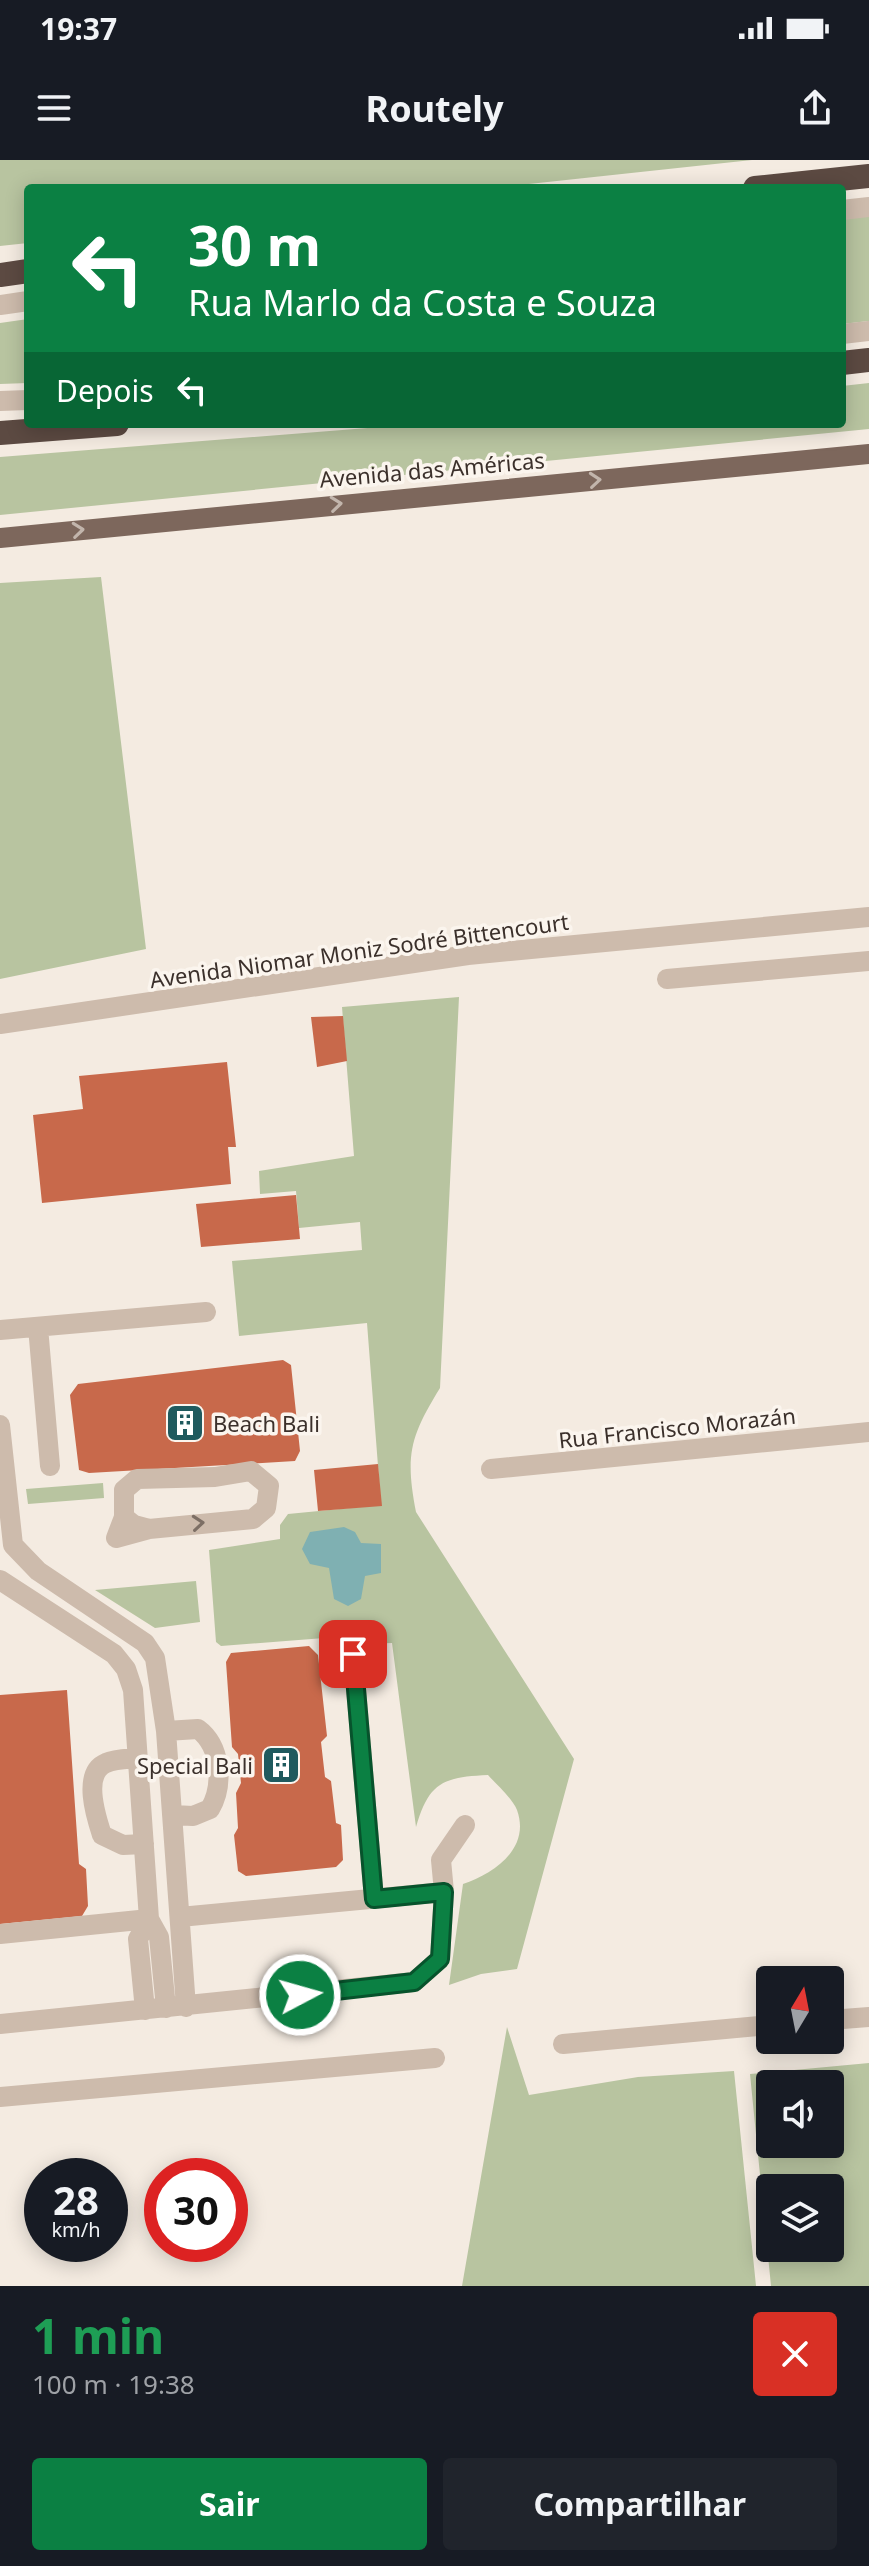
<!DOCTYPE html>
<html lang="pt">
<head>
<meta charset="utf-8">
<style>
  body { margin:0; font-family:"Noto Sans",sans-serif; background:#20242c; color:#f1f3f6; height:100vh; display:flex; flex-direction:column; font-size:30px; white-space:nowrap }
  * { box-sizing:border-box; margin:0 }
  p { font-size:26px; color:#9ea1a6 }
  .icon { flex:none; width:44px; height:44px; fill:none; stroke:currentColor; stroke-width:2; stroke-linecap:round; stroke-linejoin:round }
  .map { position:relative; height:2126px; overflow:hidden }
  .sheet { display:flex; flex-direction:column; background:#171b24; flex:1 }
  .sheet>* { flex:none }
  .banner { position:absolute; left:24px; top:24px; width:822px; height:244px; border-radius:8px; box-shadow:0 4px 20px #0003; background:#0b8043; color:#fff; overflow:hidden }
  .needle { width:52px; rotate:10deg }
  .buttons { position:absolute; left:756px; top:1806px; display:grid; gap:16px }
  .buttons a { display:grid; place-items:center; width:88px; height:88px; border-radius:8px; background:#171b24; box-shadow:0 4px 20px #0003; font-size:40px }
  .speed { position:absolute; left:24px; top:1998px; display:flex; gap:16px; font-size:40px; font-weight:700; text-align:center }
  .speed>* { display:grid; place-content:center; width:104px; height:104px; border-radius:50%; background:#171b24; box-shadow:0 4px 20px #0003; line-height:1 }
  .speed small { font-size:20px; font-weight:400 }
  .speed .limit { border:12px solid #d22; background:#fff; color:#111 }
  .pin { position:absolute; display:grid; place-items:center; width:68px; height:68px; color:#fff; margin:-34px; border-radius:16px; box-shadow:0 4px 12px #0006 }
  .me { position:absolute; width:88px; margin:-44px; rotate:84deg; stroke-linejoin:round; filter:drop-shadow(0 0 6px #0008) }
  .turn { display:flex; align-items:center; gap:28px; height:168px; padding:0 32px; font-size:36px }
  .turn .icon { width:104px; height:104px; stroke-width:2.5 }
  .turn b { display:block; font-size:56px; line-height:68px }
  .then { display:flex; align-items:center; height:76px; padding:0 32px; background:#0003; gap:16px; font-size:30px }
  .round { display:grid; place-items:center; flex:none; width:84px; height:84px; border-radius:8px; background:#20242c }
  .overview { display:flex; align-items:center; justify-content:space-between; height:136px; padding:0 32px }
  h1 { font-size:48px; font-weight:700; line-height:60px; color:#1e9e55 }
  .primary-button { display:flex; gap:16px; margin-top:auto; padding:16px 32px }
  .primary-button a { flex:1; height:92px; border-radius:8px; background:#0b8043; color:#fff; font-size:32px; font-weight:700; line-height:92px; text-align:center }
  .primary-button a+a { background:#20242c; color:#f1f3f6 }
  .status { display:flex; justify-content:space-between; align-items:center; height:56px; padding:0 40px; background:#171b24; direction:ltr }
  .status svg { height:22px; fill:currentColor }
  header { display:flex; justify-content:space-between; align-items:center; height:104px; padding:0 32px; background:#171b24; font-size:36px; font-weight:700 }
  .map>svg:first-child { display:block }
  .green { fill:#b8c4a0; fill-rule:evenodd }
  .water { fill:#7fb0b2 }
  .building { fill:#c8694b }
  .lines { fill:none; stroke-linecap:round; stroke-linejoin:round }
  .minor { stroke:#cdbbac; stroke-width:20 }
  .major { stroke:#7d675c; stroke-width:20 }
  .highway { stroke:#5c4a42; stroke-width:24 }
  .oneway { stroke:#c2b5ac }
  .oneway2 { stroke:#7d6f65 }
  .route-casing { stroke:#07532c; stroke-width:20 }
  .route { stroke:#0b8043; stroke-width:14 }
  .labels { text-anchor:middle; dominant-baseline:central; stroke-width:7; stroke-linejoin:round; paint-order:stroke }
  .street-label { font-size:22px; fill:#3b302b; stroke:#fbf5ee }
  .poi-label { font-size:22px; fill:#3b302b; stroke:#fbf5ee; text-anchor:start }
</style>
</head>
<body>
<div class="status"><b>19:37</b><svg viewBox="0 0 49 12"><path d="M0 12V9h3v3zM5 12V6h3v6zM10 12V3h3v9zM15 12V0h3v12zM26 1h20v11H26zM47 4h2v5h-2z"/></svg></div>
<header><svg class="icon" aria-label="menu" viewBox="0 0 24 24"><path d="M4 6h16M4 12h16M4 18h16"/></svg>Routely<svg class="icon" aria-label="share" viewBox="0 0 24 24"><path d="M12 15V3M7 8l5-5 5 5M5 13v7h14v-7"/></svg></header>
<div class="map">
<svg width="869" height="2126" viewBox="0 0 869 2126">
  <rect width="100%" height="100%" fill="#f4ebe1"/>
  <path class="green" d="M0 0H752L491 28H28V83L0 86Z
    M869 54V161L842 164V57Z
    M28 159V223L0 224V163Z
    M869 223V269L0 355V297L418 264H842V226Z
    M101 417 146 789 0 819V423Z
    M459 837 440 1228C410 1277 405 1295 416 1352L574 1599 517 1809 481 1814 449 1825 463 1724C493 1714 531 1689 517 1650 512 1638 496 1624 488 1615 442 1617 429 1623 416 1667L392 1483 338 1485 337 1477 221 1486 216 1482 209 1390 280 1379V1365L288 1354 381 1345 367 1163 239 1176 232 1101 362 1090 360 1062 299 1068 296 1031 260 1034 259 1011 354 996 342 847Z
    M103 1323 104 1338 28 1344 26 1329Z
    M196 1421 200 1462 155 1468 95 1430Z
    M507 1867 529 1935 638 1917 734 1911 756 2126H462Z
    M869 1903V2126H771L750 1914ZM770 1924H830V1984H770ZM770 2028H830V2088H770Z"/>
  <path class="water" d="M344 1367 355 1372 361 1383 381 1384V1413L365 1416 361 1439 348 1446 334 1439 329 1408 310 1404 302 1389 310 1372Z"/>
  <path class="building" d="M343 856 347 901 317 907 311 857Z
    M227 902 236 987H228L231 1024 42 1043 33 955 83 949 79 916Z
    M296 1035 300 1079 201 1087 196 1044Z
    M283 1200 291 1205 300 1291 295 1301 89 1313 79 1310 70 1235 78 1224Z
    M378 1304 382 1346 318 1351 314 1310Z
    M309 1486 318 1495 327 1576 321 1582 325 1617 331 1621 336 1663 341 1665 343 1700 336 1707 246 1716 238 1711 234 1675 238 1668 236 1633 241 1623 238 1594 232 1587 226 1502 231 1493Z
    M67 1530 79 1704 86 1709 88 1746 82 1756 0 1764V1535Z"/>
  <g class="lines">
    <path class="minor" d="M842 50 869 47
      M0 145 28 141
      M842 174 869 171
      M0 241 28 240
      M667 819 869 801
      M0 864 468 795 869 757
      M38 1167 50 1306
      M0 1170 206 1152
      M0 1265 13 1385 38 1411 145 1483 155 1498 166 1571 186 1847
      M491 1309 869 1272
      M124 1357 134 1365 149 1369 253 1359 266 1348 269 1326 251 1311 215 1317 137 1319 124 1330V1357L116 1378 149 1369
      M0 1420 114 1494 126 1509 133 1530 149 1759 159 1777 166 1848
      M353 1494 374 1739
      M166 1571 198 1569C221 1586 224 1625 210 1649L193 1656 173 1655
      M138 1598C128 1599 115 1599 106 1603 82 1613 96 1657 102 1675L123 1685 144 1684
      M180 1757 444 1732
      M0 1774 149 1759
      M145 1850 138 1779 149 1759
      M830 1860 869 1857
      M0 1864 414 1822 440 1799 444 1732 441 1700 465 1665
      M563 1884 770 1865
      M0 1937 435 1898"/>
    <path class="major" d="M0 378 869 294"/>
    <path class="highway" d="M755 28 869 16
      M0 115 28 111
      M842 203 869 200
      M0 273 117 264"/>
  </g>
  <defs><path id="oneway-chevron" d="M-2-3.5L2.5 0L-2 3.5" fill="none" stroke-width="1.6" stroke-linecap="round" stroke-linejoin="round" transform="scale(2)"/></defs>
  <g class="oneway">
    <use href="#oneway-chevron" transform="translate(595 320) rotate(-5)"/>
    <use href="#oneway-chevron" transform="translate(336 344) rotate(-6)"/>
    <use href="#oneway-chevron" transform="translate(78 370) rotate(-6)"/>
  </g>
  <use class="oneway2" href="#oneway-chevron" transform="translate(198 1363) rotate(-5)"/>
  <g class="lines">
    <defs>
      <path id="route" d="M300 1835 414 1822 440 1799 444 1732 374 1739 353 1494"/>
    </defs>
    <use href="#route" class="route-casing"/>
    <use href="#route" class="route"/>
  </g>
  <defs>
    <symbol id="building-square" viewBox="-11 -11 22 22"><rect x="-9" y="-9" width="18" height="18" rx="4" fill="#1f5a5e" stroke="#fbf5ee"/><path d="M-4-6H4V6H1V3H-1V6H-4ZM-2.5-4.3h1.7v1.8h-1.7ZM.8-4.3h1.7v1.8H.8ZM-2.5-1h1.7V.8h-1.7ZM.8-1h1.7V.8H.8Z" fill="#fff"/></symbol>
  </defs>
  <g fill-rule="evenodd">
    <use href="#building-square" x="163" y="1241" width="44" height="44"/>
    <use href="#building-square" x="259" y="1583" width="44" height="44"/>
  </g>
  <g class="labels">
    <g class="street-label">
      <text transform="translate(432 309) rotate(-5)">Avenida das Américas</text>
      <text transform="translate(359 790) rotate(-8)">Avenida Niomar Moniz Sodré Bittencourt</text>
      <text transform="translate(677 1267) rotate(-6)">Rua Francisco Morazán</text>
    </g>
    <g class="poi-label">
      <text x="213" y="1263">Beach Bali</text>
      <text x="253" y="1605" text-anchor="end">Special Bali</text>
    </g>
  </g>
</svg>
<div class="buttons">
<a><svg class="needle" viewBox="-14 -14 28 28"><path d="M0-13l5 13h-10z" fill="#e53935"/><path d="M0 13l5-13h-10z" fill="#9ea1a6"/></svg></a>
<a><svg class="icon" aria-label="sound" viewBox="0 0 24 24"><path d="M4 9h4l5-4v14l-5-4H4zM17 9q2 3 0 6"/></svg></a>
<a><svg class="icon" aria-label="layers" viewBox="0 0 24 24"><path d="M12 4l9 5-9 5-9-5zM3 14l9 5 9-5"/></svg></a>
</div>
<div class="speed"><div>28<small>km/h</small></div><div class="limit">30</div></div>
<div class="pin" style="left:353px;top:1494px;background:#d93025"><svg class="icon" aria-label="arrive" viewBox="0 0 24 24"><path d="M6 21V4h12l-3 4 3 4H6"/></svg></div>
<svg class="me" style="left:300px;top:1835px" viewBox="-20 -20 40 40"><circle r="17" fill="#0b8043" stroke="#fff" stroke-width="3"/><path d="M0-11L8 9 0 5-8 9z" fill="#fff"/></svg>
<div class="banner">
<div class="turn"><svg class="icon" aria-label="left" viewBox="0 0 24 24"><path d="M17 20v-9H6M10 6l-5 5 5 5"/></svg><div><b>30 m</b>Rua Marlo da Costa e Souza</div></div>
<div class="then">Depois<svg class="icon" aria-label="left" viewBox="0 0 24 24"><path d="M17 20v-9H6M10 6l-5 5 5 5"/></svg></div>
</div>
</div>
<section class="sheet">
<div class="overview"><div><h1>1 min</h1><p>100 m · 19:38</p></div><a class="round" style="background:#d93025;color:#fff"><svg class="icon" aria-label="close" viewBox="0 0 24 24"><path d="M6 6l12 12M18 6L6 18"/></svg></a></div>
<div class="primary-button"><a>Sair</a><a>Compartilhar</a></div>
</section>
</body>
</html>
